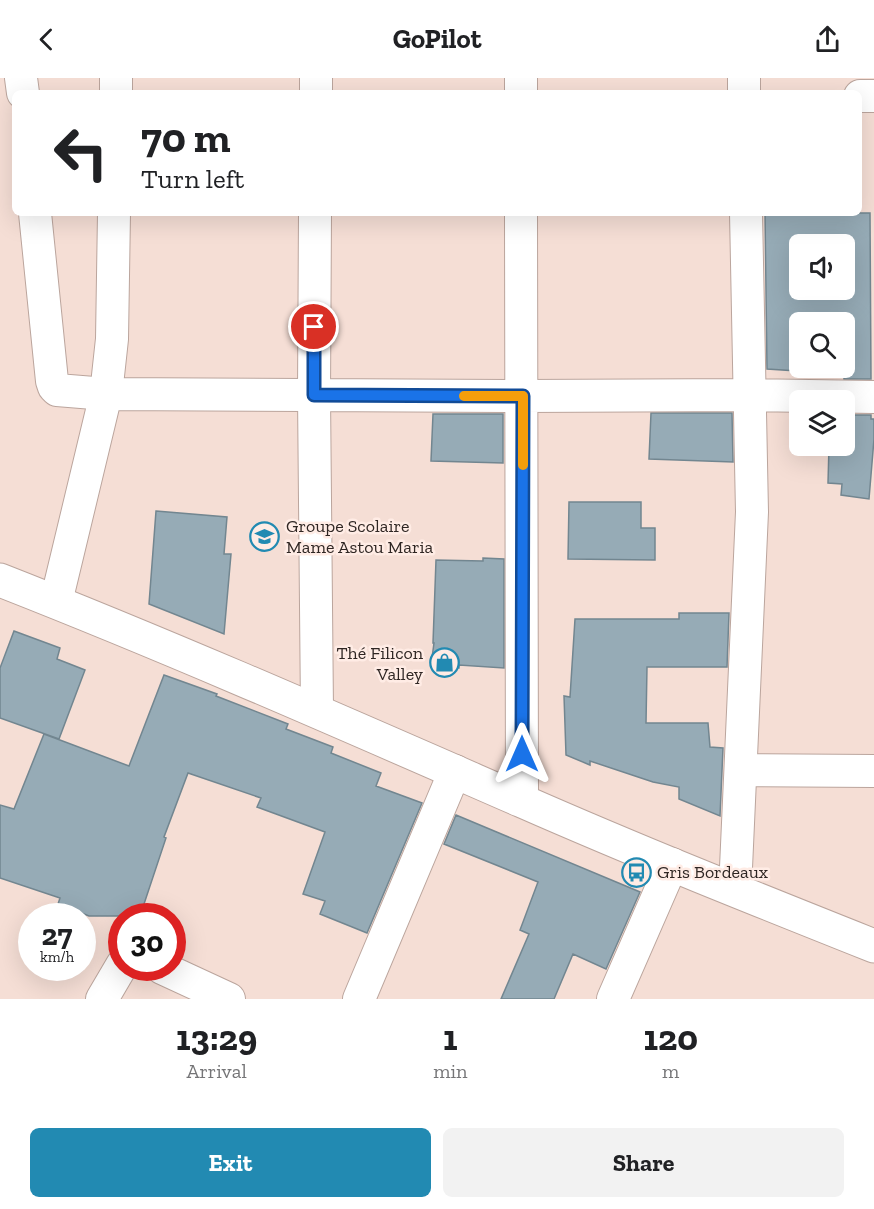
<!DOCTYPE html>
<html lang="en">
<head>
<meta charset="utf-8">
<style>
  body { margin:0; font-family:"Zilla Slab",serif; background:#f2f2f2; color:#202124; height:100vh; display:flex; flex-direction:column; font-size:22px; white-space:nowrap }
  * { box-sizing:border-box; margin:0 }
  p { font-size:20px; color:#757577 }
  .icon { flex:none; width:33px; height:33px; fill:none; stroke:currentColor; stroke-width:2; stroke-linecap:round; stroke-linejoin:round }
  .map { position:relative; height:921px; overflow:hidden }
  .sheet { display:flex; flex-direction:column; background:#fff; flex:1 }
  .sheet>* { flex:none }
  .top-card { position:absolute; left:12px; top:12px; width:850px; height:126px; border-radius:9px; box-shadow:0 6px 24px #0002; background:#fff; color:#202124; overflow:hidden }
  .buttons { position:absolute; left:789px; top:156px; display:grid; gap:12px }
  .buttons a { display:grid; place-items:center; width:66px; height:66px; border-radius:9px; background:#fff; box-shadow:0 6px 24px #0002; font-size:30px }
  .speed { position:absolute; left:18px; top:825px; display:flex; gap:12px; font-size:30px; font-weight:700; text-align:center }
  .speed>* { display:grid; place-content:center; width:78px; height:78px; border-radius:50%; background:#fff; box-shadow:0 6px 24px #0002; line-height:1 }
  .speed small { font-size:15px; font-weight:400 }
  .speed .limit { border:9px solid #d22; background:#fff; color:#111 }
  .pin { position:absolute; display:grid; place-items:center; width:51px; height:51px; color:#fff; margin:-26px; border:3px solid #fff; border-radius:50%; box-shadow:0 2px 6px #0007 }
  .me { position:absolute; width:66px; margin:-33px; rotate:0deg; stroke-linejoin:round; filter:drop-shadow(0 0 4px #0008) }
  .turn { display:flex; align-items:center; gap:21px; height:126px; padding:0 30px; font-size:27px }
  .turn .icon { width:78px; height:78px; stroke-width:2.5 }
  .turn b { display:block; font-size:42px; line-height:51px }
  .eta { display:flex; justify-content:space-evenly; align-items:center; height:102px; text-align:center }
  .eta b { font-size:36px; font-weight:800; line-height:42px }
  .primary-button { display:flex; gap:12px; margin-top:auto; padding:12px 30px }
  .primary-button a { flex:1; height:69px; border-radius:9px; background:#228ab2; color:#fff; font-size:24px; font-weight:800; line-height:69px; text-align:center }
  .primary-button a+a { background:#f2f2f2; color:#202124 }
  header { display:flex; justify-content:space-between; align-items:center; height:78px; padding:0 30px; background:#fff; font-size:27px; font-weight:800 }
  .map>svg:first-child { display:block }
  .building { fill:#96abb6; stroke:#728690; stroke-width:1.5; fill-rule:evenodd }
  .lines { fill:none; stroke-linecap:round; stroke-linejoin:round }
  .minor-casing { stroke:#bba59d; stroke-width:34 }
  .tertiary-casing { stroke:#bba59d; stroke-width:35 }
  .minor { stroke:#fff; stroke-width:32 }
  .tertiary { stroke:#fff; stroke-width:33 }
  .route-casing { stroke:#114b97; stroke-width:15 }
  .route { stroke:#1a73e8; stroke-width:10 }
  .slow { stroke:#f59e0b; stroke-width:10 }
  .labels { text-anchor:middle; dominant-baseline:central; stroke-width:5; stroke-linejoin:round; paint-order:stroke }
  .poi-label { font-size:18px; fill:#2f2623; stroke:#ffece5; text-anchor:start }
</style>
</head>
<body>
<header><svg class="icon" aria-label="back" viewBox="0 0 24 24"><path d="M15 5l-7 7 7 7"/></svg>GoPilot<svg class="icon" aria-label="share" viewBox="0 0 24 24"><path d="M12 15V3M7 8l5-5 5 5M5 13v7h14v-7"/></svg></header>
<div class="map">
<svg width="874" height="921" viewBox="0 0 874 921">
  <rect width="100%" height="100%" fill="#f5ded5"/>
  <path class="building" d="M765 135H870L871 301H844V296L767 291ZM800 166H844V212H800ZM800 244H844V290H800Z
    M651 335H732L733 384 649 381Z
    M433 336H503V385L431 383Z
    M844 337H871V341H874V361L869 421 841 417 842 406 828 405 829 368H844Z
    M569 424H641V450H655V482L568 481Z
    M156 433 227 439 224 476H231L224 556 149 526Z
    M483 480 504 481V590L459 587V590L431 587 434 565H433L436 482 483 483Z
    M679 535H729L727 589H647L646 645H708L710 669 723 670 720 738 679 721V709L653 704 590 683V687L566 677 564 618 570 619 575 541H679Z
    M14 553 60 570 57 581 85 592 59 661 0 640V590Z
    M164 597 217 616 216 618 288 646 286 651 333 669 331 675 381 695 376 708 422 725 367 855 320 836 325 823 303 816 325 754 257 729 261 720 188 695 164 759 166 760 140 838H89L58 826 60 820 0 800V727L14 731 44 656 129 688Z
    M456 737 640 814 606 891 573 876 554 921H501L529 856 520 852 538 804 444 766Z"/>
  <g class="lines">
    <defs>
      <path id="minor" d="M21 0 23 15
        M521 0V15
        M744 0V15
        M116 15V0
        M316 15V0
        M860 18H874
        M35 135 52 303 54 309 57 312 106 316 523 318 750 317 874 319
        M315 135 314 317 317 633
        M521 135 522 723
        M56 524 106 316 112 261 114 135
        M741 692 874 693
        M735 812 752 434 746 135
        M162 890 229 921
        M102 921 122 887
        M359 921 455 693
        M613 921 672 786"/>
      <path id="tertiary" d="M0 502C176 571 348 647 522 723 638 774 756 821 874 868"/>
    </defs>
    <use href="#minor" class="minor-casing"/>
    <use href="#tertiary" class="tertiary-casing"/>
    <use href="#minor" class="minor"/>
    <use href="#tertiary" class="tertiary"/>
  </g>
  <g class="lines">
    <defs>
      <path id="route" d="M314 249V317L523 318 522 676"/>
    </defs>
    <use href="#route" class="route-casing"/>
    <use href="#route" class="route"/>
    <path class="slow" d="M464 318H523V387"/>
  </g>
  <defs>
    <symbol id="school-ring" viewBox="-11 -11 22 22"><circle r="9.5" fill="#ffece5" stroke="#228ab2" stroke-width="1.5"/><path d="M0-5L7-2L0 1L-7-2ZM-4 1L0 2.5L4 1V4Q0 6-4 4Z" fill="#228ab2"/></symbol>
    <symbol id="shop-ring" viewBox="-11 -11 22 22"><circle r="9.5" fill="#ffece5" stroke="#228ab2" stroke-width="1.5"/><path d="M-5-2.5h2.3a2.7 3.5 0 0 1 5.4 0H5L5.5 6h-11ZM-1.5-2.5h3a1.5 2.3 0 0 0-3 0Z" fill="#228ab2"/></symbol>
    <symbol id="bus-ring" viewBox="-11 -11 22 22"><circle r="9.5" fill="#ffece5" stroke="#228ab2" stroke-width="1.5"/><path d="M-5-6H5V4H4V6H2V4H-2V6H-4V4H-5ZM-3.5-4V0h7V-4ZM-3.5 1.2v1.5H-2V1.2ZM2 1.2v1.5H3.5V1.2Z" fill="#228ab2"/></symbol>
  </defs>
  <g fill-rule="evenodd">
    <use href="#school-ring" x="248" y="442" width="33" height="33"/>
    <use href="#shop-ring" x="428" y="568" width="33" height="33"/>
    <use href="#bus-ring" x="620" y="778" width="33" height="33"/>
  </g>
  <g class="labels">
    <g class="poi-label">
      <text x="286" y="448">Groupe Scolaire<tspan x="286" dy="21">Mame Astou Maria</tspan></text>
      <text x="423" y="575" text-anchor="end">Thé Filicon<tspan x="423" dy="21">Valley</tspan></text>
      <text x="657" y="794">Gris Bordeaux</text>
    </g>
  </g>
</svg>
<div class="buttons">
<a><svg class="icon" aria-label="sound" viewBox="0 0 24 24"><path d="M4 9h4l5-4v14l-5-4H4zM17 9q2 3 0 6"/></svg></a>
<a><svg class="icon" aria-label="search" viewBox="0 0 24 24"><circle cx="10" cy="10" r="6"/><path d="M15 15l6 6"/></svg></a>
<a><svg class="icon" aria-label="layers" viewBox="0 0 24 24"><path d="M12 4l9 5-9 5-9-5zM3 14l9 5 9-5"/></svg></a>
</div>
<div class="speed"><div>27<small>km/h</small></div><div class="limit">30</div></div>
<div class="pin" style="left:314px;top:249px;background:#d93025"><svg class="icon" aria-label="arrive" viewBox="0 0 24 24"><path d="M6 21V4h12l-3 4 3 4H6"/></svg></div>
<svg class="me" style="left:522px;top:676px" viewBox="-20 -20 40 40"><path d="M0-17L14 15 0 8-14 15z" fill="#1a73e8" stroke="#fff" stroke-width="4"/></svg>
<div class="top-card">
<div class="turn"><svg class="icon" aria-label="left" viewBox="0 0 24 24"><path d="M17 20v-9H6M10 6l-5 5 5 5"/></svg><div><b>70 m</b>Turn left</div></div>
</div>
</div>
<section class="sheet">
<div class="eta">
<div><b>13:29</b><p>Arrival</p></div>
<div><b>1</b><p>min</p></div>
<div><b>120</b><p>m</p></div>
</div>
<div class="primary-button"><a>Exit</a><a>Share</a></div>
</section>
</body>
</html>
